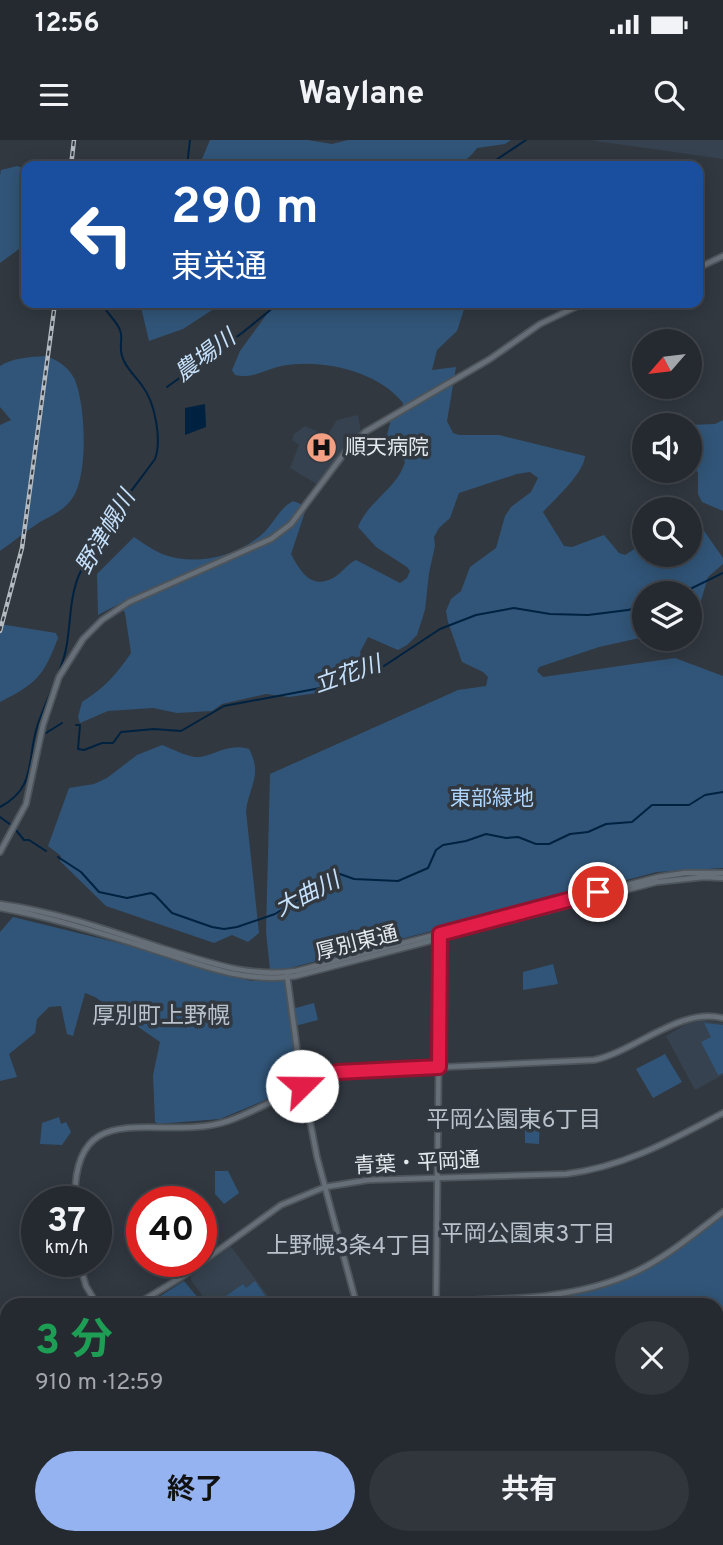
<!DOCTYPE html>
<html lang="ja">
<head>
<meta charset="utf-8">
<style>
  body { margin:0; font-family:Overpass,"Noto Sans JP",sans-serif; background:#31363c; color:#f1f3f6; height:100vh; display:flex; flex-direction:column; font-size:26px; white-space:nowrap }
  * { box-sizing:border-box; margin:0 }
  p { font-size:23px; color:#a3a7ab }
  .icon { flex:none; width:38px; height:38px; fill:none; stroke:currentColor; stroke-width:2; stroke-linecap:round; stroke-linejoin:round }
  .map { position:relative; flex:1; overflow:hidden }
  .details { position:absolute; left:0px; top:1158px; width:724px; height:247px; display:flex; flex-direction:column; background:#252a30; border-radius:21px 21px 0 0; box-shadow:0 4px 18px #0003,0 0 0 2px #42464c }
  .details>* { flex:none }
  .hud { position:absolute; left:21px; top:21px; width:682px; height:147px; border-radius:14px; box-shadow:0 4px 18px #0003,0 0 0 2px #42464c; background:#1a4fa0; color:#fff; overflow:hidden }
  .needle { width:46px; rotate:242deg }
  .fabs { position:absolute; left:632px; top:189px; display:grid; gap:14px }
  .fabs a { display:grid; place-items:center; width:70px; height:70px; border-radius:50%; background:#252a30; box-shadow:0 4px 18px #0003,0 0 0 2px #42464c; font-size:35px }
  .speed { position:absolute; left:21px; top:1046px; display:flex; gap:14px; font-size:35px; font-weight:700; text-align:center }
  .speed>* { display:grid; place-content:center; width:91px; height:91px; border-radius:50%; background:#252a30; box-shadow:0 4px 18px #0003,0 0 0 2px #42464c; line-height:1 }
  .speed small { font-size:18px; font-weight:400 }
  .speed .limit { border:10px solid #d22; background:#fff; color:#111 }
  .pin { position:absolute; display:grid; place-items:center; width:60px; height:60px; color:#fff; margin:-30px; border:4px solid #fff; border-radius:50%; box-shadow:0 2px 7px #0007 }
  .me { position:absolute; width:77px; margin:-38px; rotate:68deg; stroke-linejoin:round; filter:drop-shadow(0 0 5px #0008) }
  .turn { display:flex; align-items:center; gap:24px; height:147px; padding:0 35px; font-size:32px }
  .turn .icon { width:91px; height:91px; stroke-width:2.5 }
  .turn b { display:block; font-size:49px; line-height:60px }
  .round { display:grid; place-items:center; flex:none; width:74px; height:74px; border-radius:37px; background:#31363c }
  .summary { display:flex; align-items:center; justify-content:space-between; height:119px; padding:0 35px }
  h1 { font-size:42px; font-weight:700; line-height:52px; color:#1e9e55 }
  .action { display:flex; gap:14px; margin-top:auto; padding:14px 35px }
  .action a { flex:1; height:80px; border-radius:42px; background:#95b2f1; color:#111; font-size:28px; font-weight:700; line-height:80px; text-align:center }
  .action a+a { background:#31363c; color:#f1f3f6 }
  .status { display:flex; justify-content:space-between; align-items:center; height:49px; padding:0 35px; background:#252a30; direction:ltr }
  .status svg { height:19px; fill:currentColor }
  header { display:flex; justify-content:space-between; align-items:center; height:91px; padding:0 35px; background:#252a30; font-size:32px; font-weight:700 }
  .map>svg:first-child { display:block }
  .built { fill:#36424f }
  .green { fill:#315578 }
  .water { fill:#002241 }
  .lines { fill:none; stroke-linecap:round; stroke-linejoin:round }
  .stream { stroke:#002241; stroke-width:2 }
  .river { stroke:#002241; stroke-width:6 }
  .secondary-casing { stroke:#4d545a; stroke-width:8 }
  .highway-casing { stroke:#4d545a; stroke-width:10 }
  .secondary { stroke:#666e77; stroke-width:4.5 }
  .highway { stroke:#4887c2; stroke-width:7 }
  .rail-casing { stroke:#b4bac0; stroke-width:4.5 }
  .rail { stroke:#313840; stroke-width:2; stroke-dasharray:5; stroke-linecap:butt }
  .route-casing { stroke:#92132f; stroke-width:18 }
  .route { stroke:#e11d48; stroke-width:12 }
  .labels { text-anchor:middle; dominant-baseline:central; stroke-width:7; stroke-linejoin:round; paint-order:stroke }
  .poi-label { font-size:21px; fill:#e4e9ee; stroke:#313840; text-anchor:start }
  .park-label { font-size:21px; fill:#aed6ff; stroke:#313840 }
  .street-label { font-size:21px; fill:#e4e9ee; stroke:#313840 }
  .water-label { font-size:23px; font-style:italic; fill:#c6e1fc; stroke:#313840 }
  .neighbourhood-label { font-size:23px; fill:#b9c2cb; stroke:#313840 }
</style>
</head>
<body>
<div class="status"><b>12:56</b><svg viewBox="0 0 49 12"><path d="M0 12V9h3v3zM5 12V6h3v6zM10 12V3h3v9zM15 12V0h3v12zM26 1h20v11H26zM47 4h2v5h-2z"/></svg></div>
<header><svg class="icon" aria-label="menu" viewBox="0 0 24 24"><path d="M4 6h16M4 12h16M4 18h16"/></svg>Waylane<svg class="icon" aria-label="search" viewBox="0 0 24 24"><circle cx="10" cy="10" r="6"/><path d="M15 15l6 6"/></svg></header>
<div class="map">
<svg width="723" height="1405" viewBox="0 0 723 1405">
  <rect width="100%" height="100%" fill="#313840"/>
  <path class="built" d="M596 0H723V19L596 1Z
    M358 275 361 292 359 297 318 345 290 328 299 305 292 300 294 294 305 286 327 296 337 280Z
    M703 880 723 883V935L695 950 666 896 686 884Z
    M230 1107 232 1108 274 1164 209 1165 191 1140V1136Z"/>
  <path class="green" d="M210 0H308L332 4 348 0H511L505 4 477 8C462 29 451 23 428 26H199Z
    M17 26 26 29V104L0 123V35L1 30Z
    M140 163H223L183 189 149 201Z
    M275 163H466L457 191 437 210 432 230 456 227 447 281 453 293 459 295H499L585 316C584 333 555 359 543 372L564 406 572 407 604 395 619 413 625 415 644 403V415H690V375H693L723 418V424L708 437 695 481 690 490V453H644V497L599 507 539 527 537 531 543 537 675 518 723 536V728L657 732 286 829 270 830 266 792 270 634 458 550 486 546 488 537 483 532 462 522 448 482 446 471 451 459 461 451 470 427 496 408 505 376 511 367 531 352 538 338 530 332 517 334 459 353 450 378 439 388 434 397 435 406 429 433 425 470 417 495 407 505 398 510 368 497 360 512 363 522 360 531 331 551 289 557 266 554 222 564 212 571 177 573 153 568 108 571 80 583 78 577 82 562C104 548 117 534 131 513L125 473 119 464 98 475 97 434 134 397C143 403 153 410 162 414 194 426 233 418 260 396 273 386 278 369 293 361L303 365 306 369 291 414C300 431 311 450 333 438 342 433 347 424 356 420L400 443 407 438 410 431 407 427 376 407 358 387C368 361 397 349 405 322L387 295 391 279 402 269 403 263C377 230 318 217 277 227 263 231 251 239 235 235L232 230 240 211Z
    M45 216C57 219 68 227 74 238 86 263 89 339 71 360 63 371 51 376 40 382 26 391 13 402 0 411V285L11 280 0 267V226C12 218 30 217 45 216Z
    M723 280V371L702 362 698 354V333L690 321 689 285 715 284Z
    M0 484 56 493 58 498C43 537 37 543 0 562Z
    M162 605C172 609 184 615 194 617 211 619 226 602 249 609 263 635 249 646 246 671L259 793 248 802 232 795 214 803 106 766 60 721 61 716 48 706 69 648 94 644 107 638 137 615Z
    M13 777 115 802 251 841H285L301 945 220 979 158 984 155 982 153 935 160 902 95 857 85 853 73 896 67 894 61 866 49 867 37 879 35 893 9 914 17 937 0 941V792Z
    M553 824 558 844 523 850V832Z
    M314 863 318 880 295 886 292 869Z
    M704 883 723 885V933L718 935 701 902 711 897Z
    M665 914 682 942 653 958 636 929Z
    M59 977 61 984 66 982 71 992 62 1005 40 1004 42 983Z
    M525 980H540L539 1004 525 1003Z
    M215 1031H228L239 1053 224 1064 215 1054Z
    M723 1076V1217L718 1221V1166L574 1165 573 1155C635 1142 674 1114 723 1076Z
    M184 1141 204 1165H146Z
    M255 1141 271 1164 269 1165H213L243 1144 246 1148Z
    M723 1265V1376L718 1373V1269Z"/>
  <path class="water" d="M205 264 206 287 185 295V268Z"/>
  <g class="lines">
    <path class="stream" d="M187 26 190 0
      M487 26 526 0
      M167 247 242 193 279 163
      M682 453 723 433
      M76 585H80L78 609 84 610 102 603H113L121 592 154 589 181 591 224 566 331 546 384 526 440 489 476 475 514 468 550 474 588 475 628 470 644 466
      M46 593 62 583
      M0 667C38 647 26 618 38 584 45 562 62 531 66 509 71 484 69 459 79 435 97 393 128 356 155 319 162 300 155 263 143 247 137 238 128 230 124 221 117 207 124 201 120 190 116 180 106 173 102 163
      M0 677 11 685
      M15 689 24 700H29L46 711
      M58 717 81 732 99 752 127 758 151 753 155 755 172 773 212 787 224 789 237 787 275 774 340 734 354 739 398 741 428 728 436 710 443 705 466 701 486 694 506 698 518 697 536 704H549L570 694 588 692 606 684 632 682 652 665H689L705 655 723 652"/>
    <path class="river" d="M718 1279 723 1273
      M562 1405 570 1398"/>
    <defs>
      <path id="secondary" d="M698 128 723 116
        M0 712 26 664 43 585 59 537 83 499 102 480 129 462 271 399 291 384 346 311 365 292 490 219 540 184 584 163
        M0 764C57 772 110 791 165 809 209 822 249 838 296 831L658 737 685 733H723
        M0 768C50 777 97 792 145 807 195 823 243 844 296 836L657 742 704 737 723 738
        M287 835 299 924 317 1017 357 1166
        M75 1062C72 950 161 1004 228 981 266 968 299 944 337 932L594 920C636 911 680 867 723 878
        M79 1122 86 1146 98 1166
        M134 1166 180 1138 281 1065 325 1047 368 1040 566 1034C624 1027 672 1000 723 973
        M361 1166C452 1153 549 1172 635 1132 667 1117 695 1093 723 1072
        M436 1166 440 798
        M0 1208 7 1207
        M718 1227 723 1223
        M718 1263 723 1259
        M718 1379 723 1382
        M718 1384 723 1387
        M70 1398 78 1405
        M39 1405 56 1398
        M51 1405 69 1398
        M496 1405 504 1398
        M547 1405 555 1398"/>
      <path id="highway" d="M718 1242 723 1238
        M718 1249 723 1245
        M514 1405 522 1398
        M524 1405 532 1398
        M538 1405 546 1398"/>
    </defs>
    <use href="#secondary" class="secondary-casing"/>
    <use href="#highway" class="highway-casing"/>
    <use href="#secondary" class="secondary"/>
    <use href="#highway" class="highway"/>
    <defs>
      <path id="rail" d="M71 26 74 0
        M0 491 22 408 55 163"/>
    </defs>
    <use href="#rail" class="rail-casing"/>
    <use href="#rail" class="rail"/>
  </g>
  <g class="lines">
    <defs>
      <path id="route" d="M302 946 337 932 439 927 440 794 598 752"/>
    </defs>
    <use href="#route" class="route-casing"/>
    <use href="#route" class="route"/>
  </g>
  <defs>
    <symbol id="hospital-disc" viewBox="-11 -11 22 22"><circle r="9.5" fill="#f39f84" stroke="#313840"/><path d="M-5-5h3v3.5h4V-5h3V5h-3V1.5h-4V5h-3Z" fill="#111"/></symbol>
  </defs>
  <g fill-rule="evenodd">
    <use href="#hospital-disc" x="304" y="290" width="35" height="35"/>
  </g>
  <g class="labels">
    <g class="poi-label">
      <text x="345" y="308">順天病院</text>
    </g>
    <g class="park-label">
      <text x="492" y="659">東部緑地</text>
    </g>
    <g class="street-label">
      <text transform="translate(357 804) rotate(-14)">厚別東通</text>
      <text transform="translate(417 1024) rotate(-3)">青葉・平岡通</text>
    </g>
    <g class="water-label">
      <text transform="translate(206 217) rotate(-37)">農場川</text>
      <text transform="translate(107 393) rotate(-59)">野津幌川</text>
      <text transform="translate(348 536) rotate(-19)">立花川</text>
      <text transform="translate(308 756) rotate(-27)">大曲川</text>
    </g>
    <g class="neighbourhood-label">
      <text x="161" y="877">厚別町上野幌</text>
      <text x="514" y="981">平岡公園東6丁目</text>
      <text x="528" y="1095">平岡公園東3丁目</text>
      <text x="349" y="1107">上野幌3条4丁目</text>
    </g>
  </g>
</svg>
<div class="fabs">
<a><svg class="needle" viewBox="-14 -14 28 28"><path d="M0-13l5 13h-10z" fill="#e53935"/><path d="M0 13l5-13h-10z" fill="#a3a7ab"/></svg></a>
<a><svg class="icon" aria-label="sound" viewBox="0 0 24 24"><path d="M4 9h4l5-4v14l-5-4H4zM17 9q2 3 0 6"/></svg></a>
<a><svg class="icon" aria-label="search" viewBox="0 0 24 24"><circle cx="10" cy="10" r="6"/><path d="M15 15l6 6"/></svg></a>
<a><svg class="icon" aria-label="layers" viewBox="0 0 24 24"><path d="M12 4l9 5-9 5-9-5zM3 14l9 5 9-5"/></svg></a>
</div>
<div class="speed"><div>37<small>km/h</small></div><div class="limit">40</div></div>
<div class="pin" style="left:598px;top:752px;background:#d93025"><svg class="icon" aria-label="arrive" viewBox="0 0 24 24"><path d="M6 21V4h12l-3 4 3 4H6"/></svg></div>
<svg class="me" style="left:302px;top:946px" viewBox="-20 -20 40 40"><circle r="19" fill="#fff"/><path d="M0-13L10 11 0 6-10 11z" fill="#e11d48"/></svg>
<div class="hud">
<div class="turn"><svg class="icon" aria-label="left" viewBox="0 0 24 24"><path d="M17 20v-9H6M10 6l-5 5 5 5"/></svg><div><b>290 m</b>東栄通</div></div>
</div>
<section class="details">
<div class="summary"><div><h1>3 分</h1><p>910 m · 12:59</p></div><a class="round"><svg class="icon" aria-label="close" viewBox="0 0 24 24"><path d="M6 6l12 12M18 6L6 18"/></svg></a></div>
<div class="action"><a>終了</a><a>共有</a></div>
</section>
</div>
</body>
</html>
